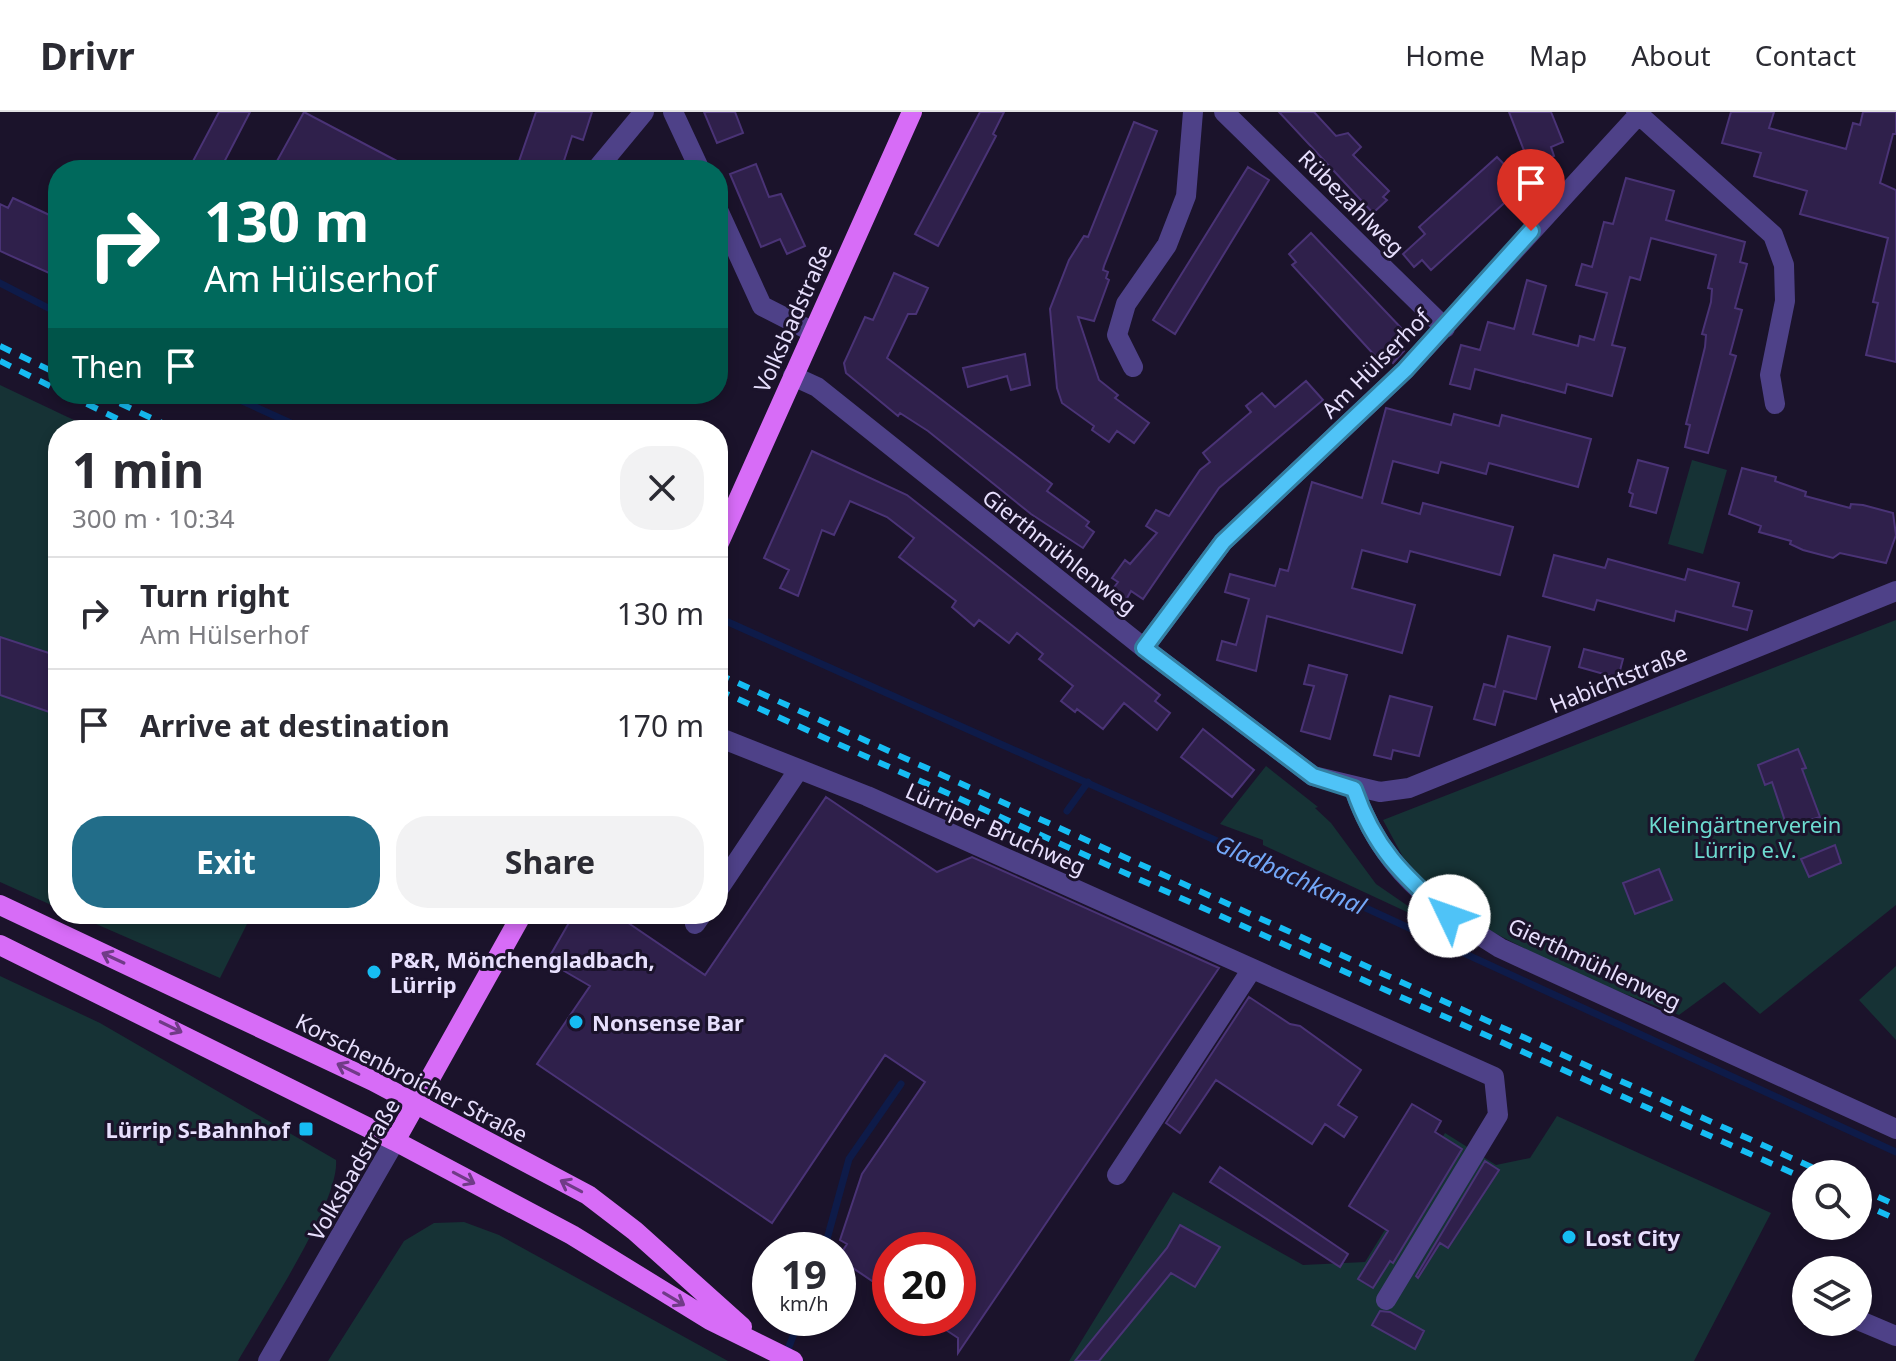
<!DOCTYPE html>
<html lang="en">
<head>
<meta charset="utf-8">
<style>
  body { margin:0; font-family:"Noto Sans",sans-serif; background:#f2f2f3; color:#2b2b33; height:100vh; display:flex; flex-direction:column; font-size:30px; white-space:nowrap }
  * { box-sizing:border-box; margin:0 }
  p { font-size:26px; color:#7c7c81 }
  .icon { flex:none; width:44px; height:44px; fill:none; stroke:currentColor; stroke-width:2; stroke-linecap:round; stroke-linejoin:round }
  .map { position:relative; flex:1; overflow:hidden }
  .details { position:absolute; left:48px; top:308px; width:680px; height:504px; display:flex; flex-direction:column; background:#fff; border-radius:32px; box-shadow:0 4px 12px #0003 }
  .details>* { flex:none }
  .guide { position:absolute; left:48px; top:48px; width:680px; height:244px; border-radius:32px; box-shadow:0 4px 12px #0003; background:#00695c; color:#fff; overflow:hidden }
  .buttons { position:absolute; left:1792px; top:1048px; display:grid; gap:16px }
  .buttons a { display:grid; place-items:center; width:80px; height:80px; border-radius:50%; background:#fff; box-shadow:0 4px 12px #0003; font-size:40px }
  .speed { position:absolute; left:752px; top:1120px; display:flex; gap:16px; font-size:40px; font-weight:700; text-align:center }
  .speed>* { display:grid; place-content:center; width:104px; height:104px; border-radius:50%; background:#fff; box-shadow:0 4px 12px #0003; line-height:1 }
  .speed small { font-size:20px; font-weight:400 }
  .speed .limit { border:12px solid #d22; background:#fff; color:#111 }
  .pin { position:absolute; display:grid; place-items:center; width:68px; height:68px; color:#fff; margin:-82px -34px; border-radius:50% 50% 50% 0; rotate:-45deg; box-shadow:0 0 8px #0007 }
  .pin .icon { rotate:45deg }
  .me { position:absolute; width:88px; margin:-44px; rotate:312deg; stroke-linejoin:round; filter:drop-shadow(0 0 6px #0008) }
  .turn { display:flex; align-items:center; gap:28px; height:168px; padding:0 24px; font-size:36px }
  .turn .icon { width:104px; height:104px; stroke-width:2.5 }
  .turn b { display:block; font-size:56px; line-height:68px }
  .then { display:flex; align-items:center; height:76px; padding:0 24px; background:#0003; gap:16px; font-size:30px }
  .round { display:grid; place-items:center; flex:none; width:84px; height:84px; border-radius:32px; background:#f2f2f3 }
  .head { display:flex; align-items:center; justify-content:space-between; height:136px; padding:0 24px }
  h1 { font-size:48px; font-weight:700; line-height:60px }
  .cta { display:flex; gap:16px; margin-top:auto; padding:16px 24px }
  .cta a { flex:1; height:92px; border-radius:32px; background:#226d89; color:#fff; font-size:32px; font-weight:700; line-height:92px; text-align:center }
  .cta a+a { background:#f2f2f3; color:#2b2b33 }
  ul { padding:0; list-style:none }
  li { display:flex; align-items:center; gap:24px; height:112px; padding:0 24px; border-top:2px solid #e1e1e2 }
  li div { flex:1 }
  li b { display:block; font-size:30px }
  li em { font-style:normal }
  header { display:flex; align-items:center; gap:48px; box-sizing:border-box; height:112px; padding:0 40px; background:#fff; border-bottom:2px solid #e1e1e2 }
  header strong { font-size:38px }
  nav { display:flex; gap:44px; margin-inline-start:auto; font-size:28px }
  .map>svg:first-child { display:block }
  .green { fill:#163235 }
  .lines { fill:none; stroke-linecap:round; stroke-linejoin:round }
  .stream { stroke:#0e1b49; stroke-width:7 }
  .building { fill:#2f204b; stroke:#4a3376; stroke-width:2 }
  .minor { stroke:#4e4188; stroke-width:20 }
  .major { stroke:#d76cf7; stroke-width:20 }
  .rail { stroke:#16bdf3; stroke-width:6; stroke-dasharray:12 10; stroke-linecap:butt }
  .oneway { stroke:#703b87 }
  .route-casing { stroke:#337fa1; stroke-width:20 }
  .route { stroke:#4fc3f7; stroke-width:14 }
  .poi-dot { fill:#16bdf3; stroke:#1b132b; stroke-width:3 }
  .labels { text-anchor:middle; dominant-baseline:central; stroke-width:6; stroke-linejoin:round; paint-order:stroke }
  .street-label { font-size:22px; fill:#e7dffd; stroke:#1b132b }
  .park-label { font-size:22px; fill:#6ddbd0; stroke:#1b132b }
  .poi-label { font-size:22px; font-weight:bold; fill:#e7dffd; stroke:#1b132b; text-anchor:start }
  .water-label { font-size:24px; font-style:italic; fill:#73a7f8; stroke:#1b132b }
</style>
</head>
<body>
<header>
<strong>Drivr</strong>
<nav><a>Home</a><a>Map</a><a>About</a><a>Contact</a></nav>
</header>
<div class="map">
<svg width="1896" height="1249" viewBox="0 0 1896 1249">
  <rect width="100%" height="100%" fill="#1b132b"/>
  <path class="green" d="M0 273 95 318H58V796L0 770Z
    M1692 348 1727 358 1703 442 1668 432Z
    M1896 508V793L1760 902 1724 870 1679 903 1574 862 1452 799 1403 745 1383 708Z
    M1266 654 1318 695 1315 696 1331 711 1376 772 1437 814 1263 733V728L1220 712Z
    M73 802H252L220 866Z
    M1896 854V928L1859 888Z
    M0 864 100 911 336 1048C340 1090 261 1208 238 1249H0Z
    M1557 1004 1771 1101 1694 1249H1069L1173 1080 1303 1153 1365 1150 1445 1021 1496 1053 1530 1046Z
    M464 1110 499 1123 728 1249H328L404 1129 434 1111Z"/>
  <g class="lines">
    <path class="stream" d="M0 171 58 201
      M227 282 306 318
      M728 510 1331 780 1896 1040
      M1067 699 1088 670
      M824 1138 849 1047 901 972
      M785 1245 800 1206"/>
  </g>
  <path class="building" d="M219 0H250L220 58H206L192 51Z
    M304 0 414 58H294L277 49Z
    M536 0H592L583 28 572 24 561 58H516Z
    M704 0H735L743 21 717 31Z
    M980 0H1004L993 22 996 24 938 134 915 122Z
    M1279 0H1314L1336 24 1348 21 1361 35 1353 43 1389 79 1383 85 1387 88 1373 101Z
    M1509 0H1551L1563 30 1551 35 1554 44 1530 54Z
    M1731 0H1774L1769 16 1846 37 1853 11 1860 13 1863 0H1896V22H1893L1880 71 1896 78V250L1866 243 1878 191 1873 190 1888 126 1800 102 1807 79 1754 64 1761 41 1722 31Z
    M1134 10 1157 19 1104 154 1103 158 1108 160 1106 166 1109 168 1094 209 1078 205 1099 268 1118 283 1115 286 1149 311 1134 331 1117 319 1109 330 1092 318 1094 314 1062 291 1057 276 1050 197 1069 148 1084 124 1088 125Z
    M1497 45 1524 73 1431 158 1422 148 1414 155 1403 142 1425 122 1419 115Z
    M756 52 769 85 781 82 805 134 787 142 780 127 761 135 730 62Z
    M1248 55 1269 68 1175 222 1153 208Z
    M1626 66 1674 79 1666 108 1745 130 1740 150 1747 152 1735 196 1742 198 1730 242 1736 244 1708 341 1685 335 1690 313 1686 312 1705 235 1706 223 1702 222 1711 190 1712 177 1708 176 1716 143 1651 126 1640 168 1630 165 1612 233 1625 236 1612 284 1567 272 1565 281 1475 257 1470 277 1450 272 1461 233 1480 238 1488 210 1514 217 1527 168 1546 174 1533 222 1578 234 1580 224 1594 228 1607 181 1576 173 1582 152 1592 155 1604 110 1613 112Z
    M13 86 58 107V165L0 139V92L8 96Z
    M1311 121 1405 220 1395 229 1404 239 1393 251 1383 241 1377 246 1292 153 1296 150 1289 142Z
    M894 161 928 176 916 202H908L887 246 1052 372 1047 379 1089 410 1086 414 1094 420 1083 436 1031 402 928 319 900 301 898 304 846 261 844 251 865 205 873 208Z
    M1025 242 1030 273 1011 278 1007 264 968 275 963 256Z
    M1306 269 1323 288 1219 376 1143 487 1131 479 1126 488 1112 478 1118 470 1112 466 1125 448 1130 452 1157 421 1146 414 1156 398 1169 404 1200 358 1210 350 1203 341 1251 300 1246 294 1262 281 1275 295Z
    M1386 296 1451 313 1454 302 1499 314 1502 303 1591 327 1578 375 1489 351 1486 362 1441 350 1438 361 1393 349 1382 391 1420 402 1423 391 1513 415 1500 463 1410 439 1407 450 1362 438 1352 476 1415 493 1402 541 1267 504 1256 559 1217 548 1222 529 1236 533 1249 487 1225 480 1230 462 1275 474 1280 457 1288 459 1312 370 1362 386Z
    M812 339 907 383 1160 583 1155 589 1170 601 1157 618 1124 591 1103 617 1077 597 1075 600 1061 589 1073 574 1039 547 1043 542 1017 521 1009 531 979 508 974 514 952 495 956 489 899 445 914 426 887 405 850 389 834 423 822 418 798 484 780 476 789 458 764 446Z
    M1638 348 1668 356 1656 401 1630 394 1633 382 1629 380Z
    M1742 356 1776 365 1775 369 1806 380 1805 384 1850 396 1851 392 1863 393 1893 401 1896 423 1886 451 1840 441 1833 446 1803 438 1790 432 1791 429 1759 420 1761 414 1729 402Z
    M1554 443 1605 456 1608 447 1685 468 1688 457 1739 471 1733 494 1752 499 1747 518 1676 499 1674 509 1597 488 1594 498 1543 484Z
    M1508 524 1550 535 1536 587 1504 579 1495 613 1474 607 1484 572 1495 575Z
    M0 525 58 544V603L0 583Z
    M1584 537 1623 547 1618 566 1579 555Z
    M1309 553 1347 563 1330 627 1301 619 1314 574 1304 572Z
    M1390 584 1432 595 1419 644 1393 638 1391 647 1374 643Z
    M1203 617 1254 658 1232 685 1181 645Z
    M1798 637 1806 656 1802 657 1820 705 1787 715 1772 670 1765 673 1758 653Z
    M826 685 937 760 972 745 1219 856 958 1241V1226L928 1206H958V1138H890V1181L838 1146 847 1132 840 1128 862 1062 925 970 885 943 772 1111 537 952 590 874 547 849 574 802H615L705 863Z
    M1835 733 1841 751 1809 765 1801 747Z
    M1659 757 1672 788 1635 802 1623 771Z
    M1249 885 1290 912 1300 914 1361 958 1338 993 1357 1005 1344 1025 1325 1012 1312 1032 1216 968 1180 1021 1166 1011Z
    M1412 992 1441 1009 1435 1020 1462 1037 1393 1151 1390 1149 1373 1176 1358 1167 1388 1119 1349 1094Z
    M1485 1049 1499 1058 1448 1136 1440 1131 1418 1166 1416 1164Z
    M1220 1055 1348 1142 1340 1155 1210 1070Z
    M1180 1113 1220 1135 1195 1175 1171 1161 1099 1249H1075L1167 1136Z
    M1380 1199 1390 1200 1424 1219 1415 1237 1372 1213Z"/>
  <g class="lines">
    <path class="minor" d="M673 0 700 58
      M1224 0 1445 216
      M1636 0 1773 123 1784 153 1785 189 1770 263 1775 292
      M596 58 644 0
      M718 98 762 194 813 220
      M1133 255 1117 223 1126 192 1167 133 1186 84 1193 0
      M793 264 817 275 1144 536 1313 664 1380 680 1409 676 1896 479
      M1144 536 1223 430 1405 258 1641 0
      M718 625 867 684 1494 965 1498 1003 1386 1188
      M1354 677C1381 756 1431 793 1500 836L1896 1017
      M718 778 799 657
      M695 812 702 802
      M1117 1063 1252 857
      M1858 1208 1896 1224
      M268 1249 395 1029"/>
    <path class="major" d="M718 433 912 0
      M0 793 373 969 588 1083 635 1119 742 1215
      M0 833 395 1029 572 1123 710 1208 793 1249
      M395 1029 522 802"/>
    <path class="rail" d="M0 234 58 262
      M0 249 58 278
      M67 282 140 318
      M100 282 177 318
      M718 562 1827 1062
      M718 578 1806 1067
      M1858 1076 1896 1093
      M1858 1090 1896 1107"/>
  </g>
  <defs><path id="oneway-shaft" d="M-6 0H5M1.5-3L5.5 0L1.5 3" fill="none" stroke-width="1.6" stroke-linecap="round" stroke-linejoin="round" transform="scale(2)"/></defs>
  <g class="oneway">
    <use href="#oneway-shaft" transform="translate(113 846) rotate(-155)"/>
    <use href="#oneway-shaft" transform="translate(171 915) rotate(26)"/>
    <use href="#oneway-shaft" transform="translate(348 957) rotate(-154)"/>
    <use href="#oneway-shaft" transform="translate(464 1066) rotate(28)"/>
    <use href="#oneway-shaft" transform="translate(571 1074) rotate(-152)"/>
    <use href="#oneway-shaft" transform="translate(674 1187) rotate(31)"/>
  </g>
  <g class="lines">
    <defs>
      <path id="route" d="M1449 804C1403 763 1374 736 1354 677L1313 664 1144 536 1223 430 1405 258 1531 119"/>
    </defs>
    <use href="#route" class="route-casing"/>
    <use href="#route" class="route"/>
  </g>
  <g class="poi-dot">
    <circle cx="374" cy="860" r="8"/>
    <circle cx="576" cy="910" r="8"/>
    <rect x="298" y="1009" width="16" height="16" rx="4"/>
    <circle cx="1569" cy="1125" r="8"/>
  </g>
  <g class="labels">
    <g class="street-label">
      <text transform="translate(1352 90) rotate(45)">Rübezahlweg</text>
      <text transform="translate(792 206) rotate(-66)">Volksbadstraße</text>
      <text transform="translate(1375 251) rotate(-45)">Am Hülserhof</text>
      <text transform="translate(1060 439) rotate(38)">Gierthmühlenweg</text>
      <text transform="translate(1618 566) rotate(-22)">Habichtstraße</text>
      <text transform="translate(996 716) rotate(24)">Lürriper Bruchweg</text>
      <text transform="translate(1595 851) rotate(25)">Gierthmühlenweg</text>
      <text transform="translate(412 965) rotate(27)">Korschenbroicher Straße</text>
      <text transform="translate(353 1057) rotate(-60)">Volksbadstraße</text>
    </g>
    <g class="park-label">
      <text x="1745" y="712">Kleingärtnerverein<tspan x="1745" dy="25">Lürrip e.V.</tspan></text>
    </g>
    <g class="poi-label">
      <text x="390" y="847">P&amp;R, Mönchengladbach,<tspan x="390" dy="25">Lürrip</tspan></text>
      <text x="592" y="910">Nonsense Bar</text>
      <text x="290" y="1017" text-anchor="end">Lürrip S-Bahnhof</text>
      <text x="1585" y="1125">Lost City</text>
    </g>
    <g class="water-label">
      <text transform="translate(1291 762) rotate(24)">Gladbachkanal</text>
    </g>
  </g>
</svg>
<div class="buttons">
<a><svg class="icon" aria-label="search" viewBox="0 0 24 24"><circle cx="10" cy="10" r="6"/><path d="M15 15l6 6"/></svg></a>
<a><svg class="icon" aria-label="layers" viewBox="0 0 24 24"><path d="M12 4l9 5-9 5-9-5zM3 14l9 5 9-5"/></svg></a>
</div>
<div class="speed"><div>19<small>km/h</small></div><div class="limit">20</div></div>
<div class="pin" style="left:1531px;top:119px;background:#d93025"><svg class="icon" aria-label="arrive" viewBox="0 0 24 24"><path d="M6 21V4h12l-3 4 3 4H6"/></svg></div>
<svg class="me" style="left:1449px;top:804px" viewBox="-20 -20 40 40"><circle r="19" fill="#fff"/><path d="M0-13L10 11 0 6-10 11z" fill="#4fc3f7"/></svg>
<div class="guide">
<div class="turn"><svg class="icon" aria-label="right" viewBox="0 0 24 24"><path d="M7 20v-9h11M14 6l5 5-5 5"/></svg><div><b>130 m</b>Am Hülserhof</div></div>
<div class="then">Then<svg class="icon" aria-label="arrive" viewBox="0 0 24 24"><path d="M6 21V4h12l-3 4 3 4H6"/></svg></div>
</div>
<section class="details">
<div class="head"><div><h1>1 min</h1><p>300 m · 10:34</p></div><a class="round"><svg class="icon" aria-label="close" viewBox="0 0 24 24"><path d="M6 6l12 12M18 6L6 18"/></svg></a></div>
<ul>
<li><svg class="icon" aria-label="right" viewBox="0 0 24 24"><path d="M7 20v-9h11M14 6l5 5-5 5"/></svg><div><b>Turn right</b><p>Am Hülserhof</p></div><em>130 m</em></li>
<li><svg class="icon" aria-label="arrive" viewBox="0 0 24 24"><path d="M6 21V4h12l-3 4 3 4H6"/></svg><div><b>Arrive at destination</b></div><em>170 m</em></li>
</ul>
<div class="cta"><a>Exit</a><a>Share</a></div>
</section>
</div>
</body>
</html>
